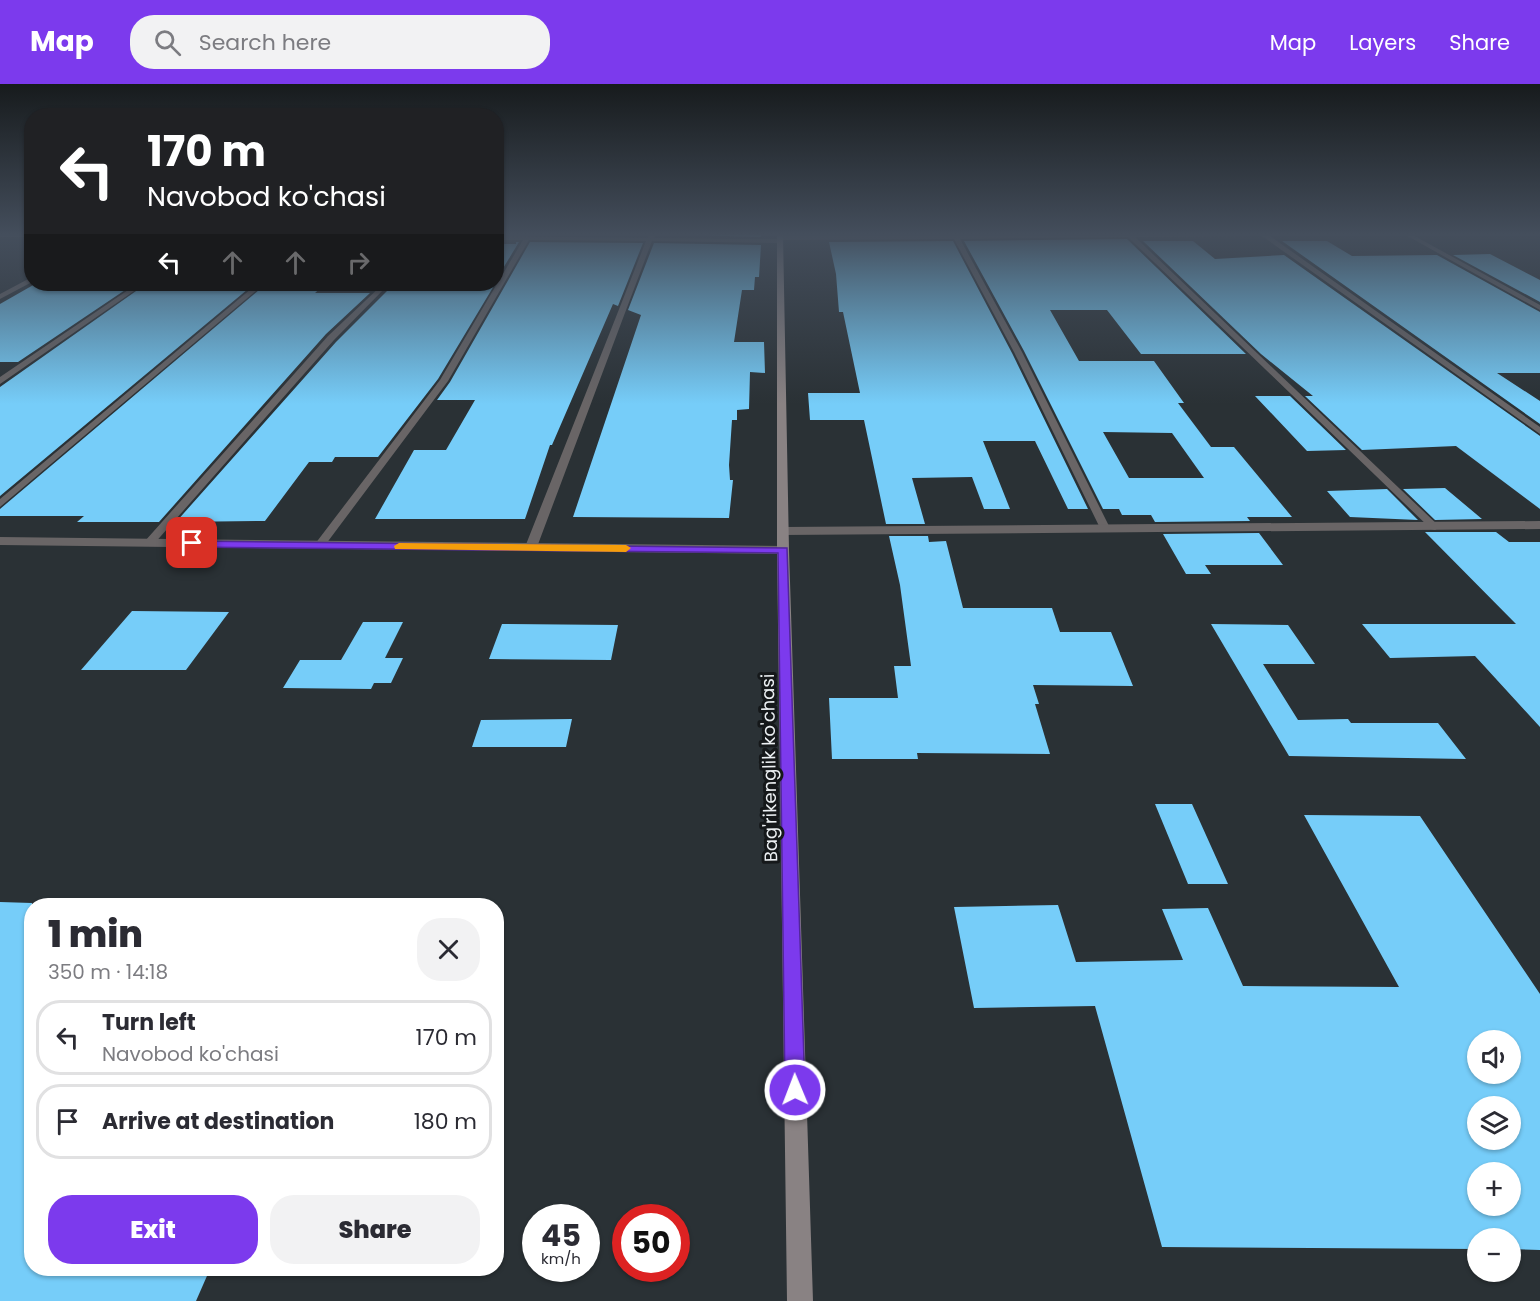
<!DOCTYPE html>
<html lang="en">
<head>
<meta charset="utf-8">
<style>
  body { margin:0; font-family:Poppins,sans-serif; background:#f2f2f3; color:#2b2b33; height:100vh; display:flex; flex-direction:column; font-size:22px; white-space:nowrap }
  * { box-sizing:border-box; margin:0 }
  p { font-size:20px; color:#7c7c81 }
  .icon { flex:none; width:33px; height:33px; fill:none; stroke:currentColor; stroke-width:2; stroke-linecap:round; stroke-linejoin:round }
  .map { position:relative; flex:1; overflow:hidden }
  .side { position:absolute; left:24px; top:814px; width:480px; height:378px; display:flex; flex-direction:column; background:#fff; border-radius:24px; box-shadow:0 2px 4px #0004 }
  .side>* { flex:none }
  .hud { position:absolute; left:24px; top:24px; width:480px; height:183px; border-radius:24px; box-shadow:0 2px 4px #0004; background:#202124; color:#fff; overflow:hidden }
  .buttons { position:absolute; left:1467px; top:946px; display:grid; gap:12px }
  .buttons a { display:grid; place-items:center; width:54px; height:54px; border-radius:50%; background:#fff; box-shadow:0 2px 4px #0004; font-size:30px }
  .speed { position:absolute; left:522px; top:1120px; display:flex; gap:12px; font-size:30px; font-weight:700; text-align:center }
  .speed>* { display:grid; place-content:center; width:78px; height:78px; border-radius:50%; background:#fff; box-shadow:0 2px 4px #0004; line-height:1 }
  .speed small { font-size:15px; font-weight:400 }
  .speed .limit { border:9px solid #d22; background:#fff; color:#111 }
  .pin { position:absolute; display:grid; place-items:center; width:51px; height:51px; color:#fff; margin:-26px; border-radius:12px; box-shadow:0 3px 9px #0006 }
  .me { position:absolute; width:66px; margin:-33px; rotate:359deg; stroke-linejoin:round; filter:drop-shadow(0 0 4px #0008) }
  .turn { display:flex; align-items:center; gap:21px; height:126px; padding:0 24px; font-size:27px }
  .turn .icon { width:78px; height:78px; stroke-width:2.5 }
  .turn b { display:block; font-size:42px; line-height:51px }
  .lanes { display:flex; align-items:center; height:57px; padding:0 24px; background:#0003; justify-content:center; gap:30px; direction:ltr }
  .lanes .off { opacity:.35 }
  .round { display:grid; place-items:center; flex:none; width:63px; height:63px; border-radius:24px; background:#f2f2f3 }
  .headline { display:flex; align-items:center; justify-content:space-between; height:102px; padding:0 24px }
  h1 { font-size:36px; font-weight:800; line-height:45px }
  .button { display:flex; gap:12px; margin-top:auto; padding:12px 24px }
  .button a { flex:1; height:69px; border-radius:24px; background:#7c3aed; color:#fff; font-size:24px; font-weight:800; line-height:69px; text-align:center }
  .button a+a { background:#f2f2f3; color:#2b2b33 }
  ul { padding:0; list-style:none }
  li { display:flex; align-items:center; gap:18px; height:75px; margin:0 12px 9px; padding:0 12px; border:3px solid #e1e1e2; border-radius:24px }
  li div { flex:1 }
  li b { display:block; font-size:22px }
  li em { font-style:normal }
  header { display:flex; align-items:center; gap:36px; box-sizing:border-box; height:84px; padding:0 30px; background:#7c3aed; color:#fff }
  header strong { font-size:28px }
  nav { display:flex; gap:33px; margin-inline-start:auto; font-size:21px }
  .search { width:420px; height:54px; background:#f2f2f3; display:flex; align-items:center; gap:15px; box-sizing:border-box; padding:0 21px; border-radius:24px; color:#7c7c81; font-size:22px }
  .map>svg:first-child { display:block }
  .building { fill:#76cdf9; fill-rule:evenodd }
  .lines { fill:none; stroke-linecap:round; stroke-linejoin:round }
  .service { fill:#696566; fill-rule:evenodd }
  .minor { fill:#696566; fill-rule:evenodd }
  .tertiary { fill:#696566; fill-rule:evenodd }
  .secondary { fill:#898283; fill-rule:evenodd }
  .route { fill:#7c3aed; stroke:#51269a; stroke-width:1.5 }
  .slow { fill:#f59e0b }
  .labels { text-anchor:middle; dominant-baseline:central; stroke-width:6; stroke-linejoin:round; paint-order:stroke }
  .street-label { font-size:18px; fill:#ecf0f3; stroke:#15181a }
</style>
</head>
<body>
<header>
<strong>Map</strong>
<div class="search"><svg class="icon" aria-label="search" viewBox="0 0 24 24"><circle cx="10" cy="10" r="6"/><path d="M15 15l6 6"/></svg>Search here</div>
<nav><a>Map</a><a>Layers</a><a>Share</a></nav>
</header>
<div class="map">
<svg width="1540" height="1217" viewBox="0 0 1540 1217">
  <rect width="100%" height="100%" fill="#2a3135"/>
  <path class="building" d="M657 150H761V153Z
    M1127 155 1246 270H1141L1107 226H1050L1079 277H1154L1184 319H1178L1211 363H1234L1292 433H1247L1250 437 1155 438 1151 431H1122L1119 425H1103L1024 267 964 157ZM1103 348 1172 349 1204 394H1129Z
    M953 157 1012 269 1088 425H1068L1035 357H983L1010 425H984L972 393 912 394 925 440H886L864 336H810L808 309H860L843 228H839L836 190 829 158Z
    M1143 157H1193L1215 175 1284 171 1540 352V425L1456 362 1362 366 1305 312H1313L1261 270Z
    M1282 157H1327L1352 172 1437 171 1540 228V289H1497L1540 317V340Z
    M516 158H519L496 196V160H516Z
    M530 158 643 159 618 222 613 220 552 361H550L525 435H375L414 366H446L475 316H437L450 298Z
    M654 159 761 161 759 193H755L754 206H742L734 258H764L765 289 750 288 749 325 737 326V336H732L729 381 730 396H733L729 434 573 433 641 231 628 226Z
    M1490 170 1540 196V218L1453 171Z
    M35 200H134L18 278H0V220Z
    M146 200H254L0 412V303Z
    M266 200H325L315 209H370L326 250 159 438H77L84 432H0V425Z
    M394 200H495L438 295 378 373H335L332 378H309L265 437 176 438 336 258Z
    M1255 312H1290L1346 366 1307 367Z
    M1445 404 1482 435 1435 436 1403 405Z
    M1387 405 1418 436 1350 433 1327 407Z
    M1425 448H1496L1509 458H1540V643L1475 572 1390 574 1362 540H1516Z
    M1259 449 1283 481H1205L1211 490H1186L1163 450Z
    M889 452H928L929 458 946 457 963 524H1052L1060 548H1111L1133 602 1033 601 1039 620H1035L1050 670 917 669 918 675H832L829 614H898L894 582H911L900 501Z
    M132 527 229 528 186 586H81Z
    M363 538H403L385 574H403L391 599H374L371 605 283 604 300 576H341Z
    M502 540 618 541 611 576 489 575Z
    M1211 540 1288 541 1315 580H1263L1298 636 1348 635 1351 639H1438L1466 675 1289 672Z
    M572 635 566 663H472L481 636Z
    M1155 720H1192L1228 800H1188Z
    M1304 731 1420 732 1540 910V1166L1510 1165V1155H1478V1165L1162 1163 1095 922 974 924 954 823 1058 821 1076 878 1183 876 1162 825 1208 824 1243 902 1399 903ZM1478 957H1510V990H1478ZM1478 1023H1510V1056H1478ZM1478 1089H1510V1122H1478Z
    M0 818 32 819V1185H210L196 1217H0Z"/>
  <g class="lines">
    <path class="service" d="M0 150H32V153H0Z
      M649 150H655L654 154 778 155 780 152 1340 150 1337 152H1270L1540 343V350L1262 152 1135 153 1440 443 1435 446 1431 445 1128 153 960 155 1022 268 1110 444 1105 447 1100 444 1014 268 954 155 782 156 780 159 652 157 537 463 531 466 525 463 646 157 529 156 448 297 323 464H315V460L440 296 523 156H496V152L648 154Z
      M1404 150H1411L1540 221V226Z
      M32 193V198L0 215V210Z
      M137 200H144L0 300V293Z
      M257 200H264L0 423V415Z
      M383 200H389L334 256 153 461H145V457L328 252Z"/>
    <path class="minor" d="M1540 437V445L783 451 777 447 783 443Z"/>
    <path class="tertiary" d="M0 453 783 462 789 466 783 470 0 461Z"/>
    <path class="secondary" d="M777 150H783L789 466 813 1217H787L777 466Z"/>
  </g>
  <linearGradient id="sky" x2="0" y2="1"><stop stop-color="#171b1d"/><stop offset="0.47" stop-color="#444e5c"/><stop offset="1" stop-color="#444e5c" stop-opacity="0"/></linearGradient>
  <rect width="1540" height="320" fill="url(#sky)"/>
  <path class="route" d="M188 457 787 464 805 1006 802 1012 795 1015 788 1012 785 1006 778 469 192 463 186 459Z"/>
  <path class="slow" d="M399 459 626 461 631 464 626 468 395 465 394 462Z"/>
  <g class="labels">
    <g class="street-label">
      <text transform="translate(769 684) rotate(-91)">Bag'rikenglik ko'chasi</text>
    </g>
  </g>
</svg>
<div class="buttons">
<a><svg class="icon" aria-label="sound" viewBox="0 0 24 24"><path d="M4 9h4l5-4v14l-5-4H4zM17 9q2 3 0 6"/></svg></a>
<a><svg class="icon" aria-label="layers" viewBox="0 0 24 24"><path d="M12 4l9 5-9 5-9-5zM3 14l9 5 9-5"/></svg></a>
<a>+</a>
<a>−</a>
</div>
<div class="speed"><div>45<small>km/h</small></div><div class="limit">50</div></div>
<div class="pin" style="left:192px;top:459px;background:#d93025"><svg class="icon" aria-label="arrive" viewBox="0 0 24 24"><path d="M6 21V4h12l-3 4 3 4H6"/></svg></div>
<svg class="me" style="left:795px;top:1006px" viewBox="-20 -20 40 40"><circle r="17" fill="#7c3aed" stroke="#fff" stroke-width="3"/><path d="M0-11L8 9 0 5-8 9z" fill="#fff"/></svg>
<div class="hud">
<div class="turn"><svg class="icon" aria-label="left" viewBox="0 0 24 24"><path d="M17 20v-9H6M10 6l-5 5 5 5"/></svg><div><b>170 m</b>Navobod ko'chasi</div></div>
<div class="lanes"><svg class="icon" aria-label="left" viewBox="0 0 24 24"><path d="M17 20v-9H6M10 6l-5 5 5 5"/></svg><svg class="icon off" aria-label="ahead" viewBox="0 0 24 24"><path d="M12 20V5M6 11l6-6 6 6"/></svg><svg class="icon off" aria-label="ahead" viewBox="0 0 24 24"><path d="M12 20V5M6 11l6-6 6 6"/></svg><svg class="icon off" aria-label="right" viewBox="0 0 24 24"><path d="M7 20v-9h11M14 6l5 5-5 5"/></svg></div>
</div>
<section class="side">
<div class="headline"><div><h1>1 min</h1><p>350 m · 14:18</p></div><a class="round"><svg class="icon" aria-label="close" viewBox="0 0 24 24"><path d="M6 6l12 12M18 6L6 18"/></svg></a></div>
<ul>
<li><svg class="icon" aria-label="left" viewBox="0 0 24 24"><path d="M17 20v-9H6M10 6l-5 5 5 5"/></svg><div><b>Turn left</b><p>Navobod ko'chasi</p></div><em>170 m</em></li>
<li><svg class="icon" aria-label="arrive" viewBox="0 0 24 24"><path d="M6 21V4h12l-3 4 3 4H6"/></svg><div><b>Arrive at destination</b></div><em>180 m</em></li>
</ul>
<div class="button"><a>Exit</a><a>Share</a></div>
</section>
</div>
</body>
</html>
